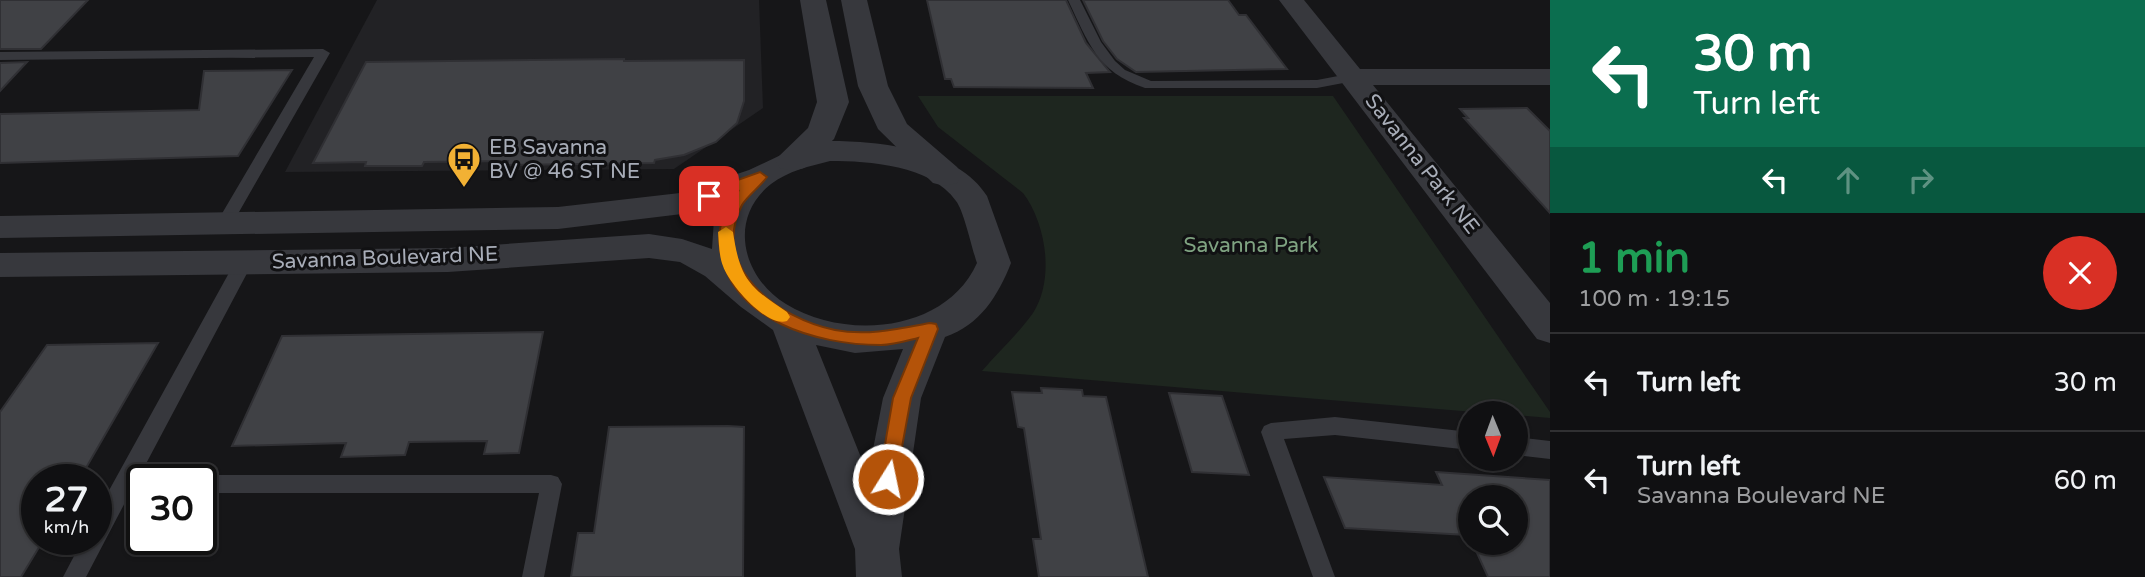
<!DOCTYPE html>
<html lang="en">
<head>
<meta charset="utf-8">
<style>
  body { margin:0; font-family:"Varela Round",sans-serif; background:#19191b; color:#f1f3f6; height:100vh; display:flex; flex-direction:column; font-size:26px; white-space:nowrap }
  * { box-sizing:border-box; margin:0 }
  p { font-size:23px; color:#9c9d9f }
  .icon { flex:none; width:38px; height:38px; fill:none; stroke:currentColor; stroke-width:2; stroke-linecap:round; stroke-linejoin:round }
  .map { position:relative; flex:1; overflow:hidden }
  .sheet { display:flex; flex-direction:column; background:#101012; width:595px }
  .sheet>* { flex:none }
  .guide { background:#0b6e4f; color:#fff; overflow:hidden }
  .needle { width:46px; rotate:179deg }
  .controls { position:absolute; left:1458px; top:401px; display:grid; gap:14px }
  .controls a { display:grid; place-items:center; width:70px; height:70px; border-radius:50%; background:#101012; box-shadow:0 2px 5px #0004,0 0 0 2px #303032; font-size:35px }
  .speed { position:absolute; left:21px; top:464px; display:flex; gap:14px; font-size:35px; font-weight:700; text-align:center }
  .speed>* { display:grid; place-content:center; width:91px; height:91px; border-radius:50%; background:#101012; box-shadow:0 2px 5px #0004,0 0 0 2px #303032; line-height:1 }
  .speed small { font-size:18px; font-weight:400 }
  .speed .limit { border:4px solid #111; border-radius:10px; background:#fff; color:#111 }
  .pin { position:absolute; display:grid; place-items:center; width:60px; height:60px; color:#fff; margin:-30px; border-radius:14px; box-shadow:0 4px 10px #0006 }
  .me { position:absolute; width:77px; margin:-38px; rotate:10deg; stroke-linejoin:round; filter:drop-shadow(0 0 5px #0008) }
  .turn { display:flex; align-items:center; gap:24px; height:147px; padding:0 28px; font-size:32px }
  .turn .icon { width:91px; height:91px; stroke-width:2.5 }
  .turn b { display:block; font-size:49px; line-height:60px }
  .lanes { display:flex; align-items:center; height:66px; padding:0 28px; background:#0003; justify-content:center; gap:35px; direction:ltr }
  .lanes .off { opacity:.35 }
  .round { display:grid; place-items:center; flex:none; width:74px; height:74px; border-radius:37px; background:#19191b }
  .overview { display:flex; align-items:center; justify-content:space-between; height:119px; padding:0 28px }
  h1 { font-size:42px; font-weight:800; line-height:52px; color:#1e9e55 }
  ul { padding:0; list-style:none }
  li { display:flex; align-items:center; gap:21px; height:98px; padding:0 28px; border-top:2px solid #303032 }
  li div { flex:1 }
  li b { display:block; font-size:26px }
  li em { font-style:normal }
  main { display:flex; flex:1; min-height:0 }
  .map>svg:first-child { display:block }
  .built { fill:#222225 }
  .green { fill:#1e261f }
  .building { fill:#404145; stroke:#303034; stroke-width:2 }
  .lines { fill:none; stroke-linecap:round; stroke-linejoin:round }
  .service { fill:#37383d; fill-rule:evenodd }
  .minor { fill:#37383d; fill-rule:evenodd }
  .tertiary { fill:#37383d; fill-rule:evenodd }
  .route { fill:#b45309; stroke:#753606; stroke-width:2 }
  .slow { fill:#f59e0b }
  .labels { text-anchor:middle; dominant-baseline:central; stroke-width:6; stroke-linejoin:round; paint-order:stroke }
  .poi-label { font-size:21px; fill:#a8adb8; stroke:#111113; text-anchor:start }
  .street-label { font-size:21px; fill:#a8adb8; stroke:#111113 }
  .park-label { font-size:21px; fill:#7fa381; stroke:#111113 }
</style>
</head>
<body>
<main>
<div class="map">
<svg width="1550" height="577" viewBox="0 0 1550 577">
  <rect width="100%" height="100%" fill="#161618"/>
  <path class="built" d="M377 0H759L763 108 674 169 285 172Z"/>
  <path class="green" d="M918 96H1333L1550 412V418L1516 415V413H1486L982 371C998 352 1019 333 1033 313 1055 279 1046 223 1023 193L938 127Z"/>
  <path class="building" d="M0 0H88L41 49H0Z
    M927 0H1066L1086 43 1110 72 1086 73 1093 88 954 87 951 79H945Z
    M1083 0H1228L1239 15H1246L1287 69 1136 72 1117 59 1103 41Z
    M624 59V61L744 60V101L737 123 716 142 684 155 655 160 654 163 507 165 508 161 424 162 422 166H365L366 162 313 163 366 62Z
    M27 62 0 91V63Z
    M292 70 238 156 0 163V114L199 110 204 71Z
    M1527 108 1550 131V213L1464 118H1468L1460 109Z
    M543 332 519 453 484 454 487 441 409 442 405 455 341 457 346 443 232 446 282 336Z
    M158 343 79 480H37V539H44L21 577H0V412L47 345Z
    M1041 388 1082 390 1083 396 1106 397 1148 577H1039L1033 539H1041L1024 428 1018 427 1012 392 1042 393Z
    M1169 393 1222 396 1249 475 1192 472Z
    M728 426 744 427 743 577H571L578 533H594L609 427Z
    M1436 472 1550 480V577H1488L1472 542H1516V497H1470V539L1467 535 1345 528 1324 477 1442 485Z"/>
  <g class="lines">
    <path class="service" d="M1068 0H1080L1101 42 1115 61 1125 70 1151 81 1317 80 1354 73 1361 77 1359 80 1317 88H1145C1097 72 1088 42 1068 0Z
      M323 49 330 53 231 226 225 228 217 222 314 57 0 60V52Z
      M244 256 253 262 140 475 150 480H142V493H130L86 577H63L83 539H96V514L235 262Z
      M1335 417 1470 432V450L1335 435 1284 439 1335 577H1313L1261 432 1264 426 1271 423Z
      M1516 437 1550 441V459L1516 455Z
      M201 475H551L558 477 562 484 544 577H522L539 493H201V480H193Z"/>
    <path class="minor" d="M1279 0H1304L1360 69H1550V85H1373L1550 303V343L1537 339Z
      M830 141C879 141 958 149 987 196L1011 263C998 296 980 325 945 337L921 398 899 549 902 577H856L855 549 773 330 741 307 705 276 680 262 649 258 448 272 0 277V253L448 248 649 234 682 239 712 249 714 219 722 201 682 214 558 229 0 238V216L558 207 680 193 749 170 783 154ZM830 161C869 161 931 165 956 201 964 211 972 249 977 263 946 332 846 341 786 304 743 278 727 219 771 184 788 171 810 166 830 161ZM816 345 855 353 903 349 883 398 868 475Z"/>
    <path class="tertiary" d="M800 0H826L849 102 834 139 804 168 792 171 780 168 775 160 808 128 817 102Z
      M841 0H867L888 86 907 124 957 167 962 175 957 183 945 186 933 183 878 129 858 86Z"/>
  </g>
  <path class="route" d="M760 172 767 177C760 187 748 195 742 205 709 268 779 319 835 330 867 336 898 329 930 323L936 324 938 329 911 398 895 485 888 487 882 485 879 479 893 398 918 338C906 341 893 345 881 345 818 345 731 321 720 249 717 227 724 206 739 190L709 201 702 196 704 192Z"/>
  <path class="slow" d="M726 227 733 232C740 279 749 287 787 312L790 317 787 321C767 328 729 284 723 266 719 256 719 243 718 232Z"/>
  <defs>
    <symbol id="bus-pin" viewBox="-11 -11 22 30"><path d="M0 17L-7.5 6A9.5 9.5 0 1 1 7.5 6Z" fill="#f2b134" stroke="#111113"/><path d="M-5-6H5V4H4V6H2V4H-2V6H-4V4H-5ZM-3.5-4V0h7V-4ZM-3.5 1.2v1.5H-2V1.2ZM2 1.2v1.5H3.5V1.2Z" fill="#111"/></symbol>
  </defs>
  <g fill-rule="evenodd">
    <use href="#bus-pin" x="445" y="140" width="38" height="52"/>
  </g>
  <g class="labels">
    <g class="poi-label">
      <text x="489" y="147">EB Savanna<tspan x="489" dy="24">BV @ 46 ST NE</tspan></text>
    </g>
    <g class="street-label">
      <text transform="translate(1422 164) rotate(52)">Savanna Park NE</text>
      <text transform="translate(385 258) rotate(-2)">Savanna Boulevard NE</text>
    </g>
    <g class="park-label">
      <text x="1251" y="245">Savanna Park</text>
    </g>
  </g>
</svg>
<div class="controls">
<a><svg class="needle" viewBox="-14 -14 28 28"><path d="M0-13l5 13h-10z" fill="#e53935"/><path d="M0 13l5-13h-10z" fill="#9c9d9f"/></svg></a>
<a><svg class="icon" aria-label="search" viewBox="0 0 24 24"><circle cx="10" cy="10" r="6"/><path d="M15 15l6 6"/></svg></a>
</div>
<div class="speed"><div>27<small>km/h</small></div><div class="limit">30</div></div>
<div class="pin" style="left:709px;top:196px;background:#d93025"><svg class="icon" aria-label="arrive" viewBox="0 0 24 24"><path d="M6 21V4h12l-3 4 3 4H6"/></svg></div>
<svg class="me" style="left:888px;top:479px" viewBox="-20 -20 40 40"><circle r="17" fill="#b45309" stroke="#fff" stroke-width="3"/><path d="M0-11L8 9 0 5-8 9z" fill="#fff"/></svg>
</div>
<section class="sheet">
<div class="guide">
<div class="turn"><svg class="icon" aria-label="left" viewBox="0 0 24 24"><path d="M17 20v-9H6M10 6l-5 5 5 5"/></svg><div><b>30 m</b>Turn left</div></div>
<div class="lanes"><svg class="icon" aria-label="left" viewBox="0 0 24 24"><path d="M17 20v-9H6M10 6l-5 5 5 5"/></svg><svg class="icon off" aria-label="ahead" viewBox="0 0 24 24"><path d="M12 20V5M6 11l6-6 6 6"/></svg><svg class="icon off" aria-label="right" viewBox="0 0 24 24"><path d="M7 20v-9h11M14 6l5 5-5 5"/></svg></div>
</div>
<div class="overview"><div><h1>1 min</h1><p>100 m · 19:15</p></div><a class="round" style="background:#d93025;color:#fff"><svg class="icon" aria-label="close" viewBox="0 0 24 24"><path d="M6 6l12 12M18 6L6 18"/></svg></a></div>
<ul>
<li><svg class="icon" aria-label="left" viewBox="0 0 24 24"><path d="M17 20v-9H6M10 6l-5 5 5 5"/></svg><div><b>Turn left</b></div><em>30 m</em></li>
<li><svg class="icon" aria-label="left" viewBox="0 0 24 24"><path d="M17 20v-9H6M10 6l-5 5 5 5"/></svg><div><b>Turn left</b><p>Savanna Boulevard NE</p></div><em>60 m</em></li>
</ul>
</section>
</main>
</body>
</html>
